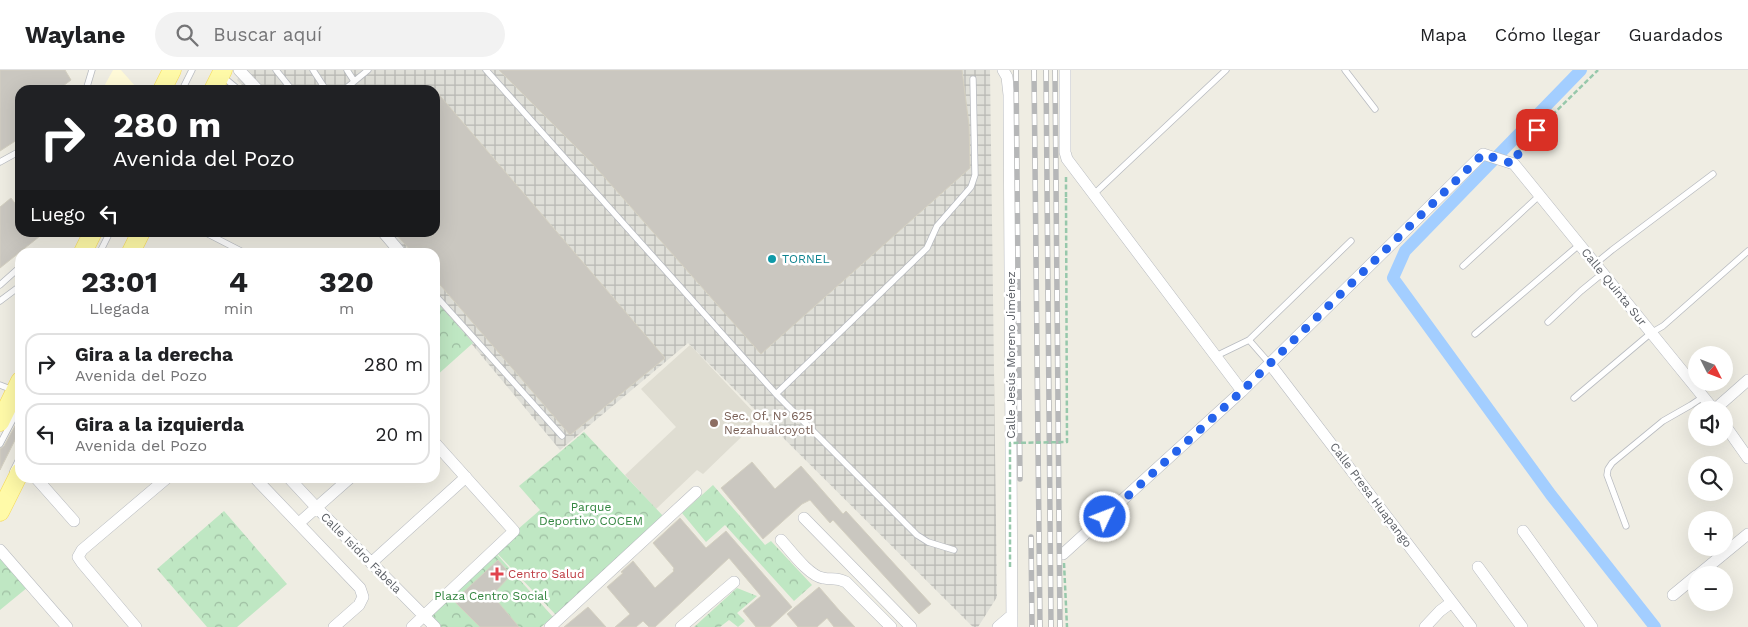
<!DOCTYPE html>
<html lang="es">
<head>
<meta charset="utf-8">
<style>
  body { margin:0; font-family:"Work Sans",sans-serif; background:#f2f2f2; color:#202124; height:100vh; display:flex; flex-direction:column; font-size:19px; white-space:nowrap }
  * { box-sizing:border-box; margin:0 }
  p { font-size:16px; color:#757577 }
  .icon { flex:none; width:28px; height:28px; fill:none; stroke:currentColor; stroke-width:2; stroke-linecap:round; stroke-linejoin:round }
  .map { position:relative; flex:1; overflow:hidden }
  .side { position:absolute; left:15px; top:178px; width:425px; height:235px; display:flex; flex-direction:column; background:#fff; border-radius:15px; box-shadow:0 5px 20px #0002 }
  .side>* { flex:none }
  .guide { position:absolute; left:15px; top:15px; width:425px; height:152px; border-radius:15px; box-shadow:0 5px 20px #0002; background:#202124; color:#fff; overflow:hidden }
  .needle { width:32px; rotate:132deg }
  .fabs { position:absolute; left:1688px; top:276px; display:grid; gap:10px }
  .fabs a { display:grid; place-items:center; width:45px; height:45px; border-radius:50%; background:#fff; box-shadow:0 5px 20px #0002; font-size:25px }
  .pin { position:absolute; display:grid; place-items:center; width:42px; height:42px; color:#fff; margin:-21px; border-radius:10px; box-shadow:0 2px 8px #0006 }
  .me { position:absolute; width:55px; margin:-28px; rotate:47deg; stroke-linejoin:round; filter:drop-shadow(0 0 4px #0008) }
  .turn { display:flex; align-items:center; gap:18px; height:105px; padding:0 15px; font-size:22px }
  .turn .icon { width:65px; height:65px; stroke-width:2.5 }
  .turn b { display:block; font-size:35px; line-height:42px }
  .then { display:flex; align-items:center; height:48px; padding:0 15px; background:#0003; gap:10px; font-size:19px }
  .eta { display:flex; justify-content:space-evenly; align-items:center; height:85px; text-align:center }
  .eta b { font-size:30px; font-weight:700; line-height:35px }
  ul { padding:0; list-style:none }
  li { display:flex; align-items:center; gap:15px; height:62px; margin:0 10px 8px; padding:0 5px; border:2px solid #e0e0e0; border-radius:15px }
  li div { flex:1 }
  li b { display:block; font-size:19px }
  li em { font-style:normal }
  header { display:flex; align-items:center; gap:30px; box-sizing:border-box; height:70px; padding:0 25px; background:#fff; border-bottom:1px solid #e0e0e0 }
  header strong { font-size:24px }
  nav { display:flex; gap:28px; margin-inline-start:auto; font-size:18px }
  .search { width:350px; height:45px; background:#f2f2f2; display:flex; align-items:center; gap:12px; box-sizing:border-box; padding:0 18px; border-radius:28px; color:#757577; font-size:19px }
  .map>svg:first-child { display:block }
  .commercial { fill:#fffad8 }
  .industrial { fill:url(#industrial-grid) }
  .education { fill:#dfddd2 }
  .forest { fill:url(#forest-crowns) }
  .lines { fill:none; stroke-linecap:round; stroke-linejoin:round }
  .canal { stroke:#a3ceff; stroke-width:12 }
  .building { fill:#cac7c0; stroke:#d4d0c1 }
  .lane-casing { stroke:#b8bbc0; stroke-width:7 }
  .street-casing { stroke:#b8bbc0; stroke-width:12 }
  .primary-casing { stroke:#f6d955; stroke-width:19 }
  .path { stroke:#97c8ab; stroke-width:2.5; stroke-dasharray:5 2.5; stroke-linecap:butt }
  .lane { stroke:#fff; stroke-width:5.5 }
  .street { stroke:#fff; stroke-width:11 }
  .primary { stroke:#fffaa8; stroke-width:18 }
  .rail-casing { stroke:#b6b7b8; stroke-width:5.5 }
  .rail { stroke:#fff; stroke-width:4; stroke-dasharray:11; stroke-linecap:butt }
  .path-bridge { stroke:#97c8ab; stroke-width:2.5; stroke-dasharray:5 2.5; stroke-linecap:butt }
  .route { stroke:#2563eb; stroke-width:9; stroke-dasharray:0 16.2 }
  .culture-dot { fill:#0f9aa8; stroke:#fff; stroke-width:2 }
  .education-dot { fill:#8d6e63; stroke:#fff; stroke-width:2 }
  .health-dot { fill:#e0444e; stroke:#fff; stroke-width:2 }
  .labels { text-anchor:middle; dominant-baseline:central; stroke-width:5; stroke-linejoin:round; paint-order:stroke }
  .culture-label { font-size:12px; fill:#0d838f; stroke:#fff; text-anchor:start }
  .street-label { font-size:12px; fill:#5b5f65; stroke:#fff }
  .education-label { font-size:12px; fill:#785e54; stroke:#fff; text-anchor:start }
  .park-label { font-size:12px; fill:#32853f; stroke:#fff }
  .health-label { font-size:12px; fill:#be3a42; stroke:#fff; text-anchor:start }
</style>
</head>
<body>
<header>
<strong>Waylane</strong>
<div class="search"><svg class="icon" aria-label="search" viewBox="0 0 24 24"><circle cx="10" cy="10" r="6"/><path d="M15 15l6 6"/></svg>Buscar aquí</div>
<nav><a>Mapa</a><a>Cómo llegar</a><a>Guardados</a></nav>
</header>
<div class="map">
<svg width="1748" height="557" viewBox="0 0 1748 557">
  <defs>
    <pattern id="industrial-grid" width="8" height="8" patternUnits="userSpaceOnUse" patternTransform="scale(1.25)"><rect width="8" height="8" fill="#dfdfd8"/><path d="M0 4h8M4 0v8" fill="none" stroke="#b8b8b3"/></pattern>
    <pattern id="forest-crowns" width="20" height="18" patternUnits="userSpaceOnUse" patternTransform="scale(1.25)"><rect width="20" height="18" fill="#bfe7c3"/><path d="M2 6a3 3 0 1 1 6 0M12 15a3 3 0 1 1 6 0" fill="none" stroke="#9ebea2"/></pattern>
  </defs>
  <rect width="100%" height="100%" fill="#efede3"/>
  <path class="commercial" d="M113 0H121L136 17 134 20H102Z"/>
  <path class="industrial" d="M242 0H990L997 527 978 557H973L688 273 560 380 435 230V182H396L379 163 435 162V20H247L237 10Z"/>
  <path class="education" d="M690 275 760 349 703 404 697 400 656 439 625 405 676 357 641 319Z"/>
  <path class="forest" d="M435 230 473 273 435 307Z
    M584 362 664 447 556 545 494 480 540 440 519 416Z
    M713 415 765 475 771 471 812 515 794 531 725 455 706 472 682 443Z
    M224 441 287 514 237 557H207L157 499Z
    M494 481 553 547 541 557H432L420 544Z
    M0 485 28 517 0 540Z
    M737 518 757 526 737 543 745 551 738 557 729 550 720 557H694Z"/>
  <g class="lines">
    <path class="canal" d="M1581 0 1405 181 1393 208 1551 425 1655 557"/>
  </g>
  <path class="building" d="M0 0H65L71 10 63 16 66 20H20V68L0 81Z
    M499 0H962L969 55 970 98 761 284 591 92Z
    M435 20 665 288 570 365 435 209V182H412L394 162H435Z
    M11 128 20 140V162H45L0 198V137Z
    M16 354 20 356V360L0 400V379L4 376Z
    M752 392 775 419 801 396 843 444 846 441 931 534 919 544 833 450 830 453 810 430 802 434 763 469 721 418Z
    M680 448 706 478 726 461 792 537 770 557H756L743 541 761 526 729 488 655 557H649L643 551 636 557H615L630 544 607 517 623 503 621 502 633 491 655 518 674 501 673 500 674 498 653 473Z
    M498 490 511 505 492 525 519 557H480L454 531Z
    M819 517 839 540 855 557H834L827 548 817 557H798L787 544Z
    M588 537 606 557H564Z"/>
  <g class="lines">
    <defs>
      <path id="lane" d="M276 0 292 20
        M313 0 326 20
        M347 0 354 11
        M486 0 776 324 917 465 928 472 954 480
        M1345 0 1375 39
        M222 6 239 20
        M86 20 92 0
        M182 20 192 0
        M344 20 368 0
        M0 92 20 81
        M1094 124 1226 0
        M204 162 243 182
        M100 182 110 162
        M1595 194 1612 180 1713 104
        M1463 196 1540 125
        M0 215 20 197
        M435 225 562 366
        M0 231 20 216
        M1548 252 1581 221 1603 203
        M1475 264 1579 175
        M1216 286 1249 270
        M1270 294 1249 270 1351 171
        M0 315 13 320
        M776 324 927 178 937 156 971 117 975 105 973 9
        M1574 328 1651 263 1663 256 1748 181
        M0 374 20 336
        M13 401 20 387
        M1626 456 1607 405 1608 399 1612 393 1663 351 1691 335 1703 327"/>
      <path id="street" d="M239 0 258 20
        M1003 0 1007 7 1009 25 1012 557
        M1065 0V82L1067 89 1242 321
        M383 162 400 182
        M1270 294 1471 557
        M1714 340 1748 310
        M1724 354 1748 388
        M36 408 74 451
        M255 408 360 518 363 527 359 535 334 557
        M289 408 316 437 435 557
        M804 448 911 557
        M299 453 350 408
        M1523 461 1592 557
        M781 470C791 481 809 506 823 508 832 510 836 507 846 512L891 557
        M0 480 67 557
        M1063 484 1242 321 1483 84 1514 94 1714 340
        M371 493 466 407
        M1478 497 1522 557
        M1698 505 1748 464
        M1673 525 1696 506
        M136 557 82 493 78 487 82 480 167 408
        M412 557 514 461 435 373
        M550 557 696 422
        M681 557 734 512
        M998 557 1012 545
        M1425 557 1440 541 1452 532"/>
      <path id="primary" d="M162 20 172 0
        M213 20 223 0
        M83 182 93 162
        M131 182 141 162
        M0 352 20 311
        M0 442 20 402"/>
    </defs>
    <use href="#lane" class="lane-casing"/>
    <use href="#street" class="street-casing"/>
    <use href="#primary" class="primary-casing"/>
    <path class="path" d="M1518 84 1521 77 1537 60 1598 0
      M1066 127V106
      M1064 493 1067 557"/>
    <use href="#lane" class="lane"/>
    <use href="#street" class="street"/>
    <use href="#primary" class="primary"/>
    <defs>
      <path id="rail" d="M1016 0 1020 409
        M1034 0 1040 557
        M1046 0 1051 557
        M1055 0 1060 557
        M1031 467 1032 557"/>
    </defs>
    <use href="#rail" class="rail-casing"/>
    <use href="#rail" class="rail"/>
    <path class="path-bridge" d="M1010 497V373L1067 372 1066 127"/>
  </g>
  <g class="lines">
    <path class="route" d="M1105 447 1242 321 1483 84 1514 94 1521 77 1537 60"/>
  </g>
  <circle class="culture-dot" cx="772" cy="189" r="5"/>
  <circle class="education-dot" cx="714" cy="353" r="5"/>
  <path class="health-dot" d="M494.5 496.5h5v5h5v5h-5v5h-5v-5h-5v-5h5z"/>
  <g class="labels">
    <g class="culture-label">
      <text x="782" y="189">TORNEL</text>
    </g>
    <g class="street-label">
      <text transform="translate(1614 217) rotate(51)">Calle Quinta Sur</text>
      <text transform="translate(1011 285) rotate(-90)">Calle Jesús Moreno Jiménez</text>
      <text transform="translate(1371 425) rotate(53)">Calle Presa Huapango</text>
      <text transform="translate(361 483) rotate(45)">Calle Isidro Fabela</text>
    </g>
    <g class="education-label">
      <text x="724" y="346">Sec. Of. N° 625<tspan x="724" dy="14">Nezahualcoyotl</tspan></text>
    </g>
    <g class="park-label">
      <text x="591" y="437">Parque<tspan x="591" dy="14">Deportivo COCEM</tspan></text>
      <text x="491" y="526">Plaza Centro Social</text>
    </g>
    <g class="health-label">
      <text x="508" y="504">Centro Salud</text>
    </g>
  </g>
</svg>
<div class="fabs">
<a><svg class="needle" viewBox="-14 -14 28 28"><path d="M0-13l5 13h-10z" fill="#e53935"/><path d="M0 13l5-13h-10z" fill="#757577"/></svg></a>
<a><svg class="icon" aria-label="sound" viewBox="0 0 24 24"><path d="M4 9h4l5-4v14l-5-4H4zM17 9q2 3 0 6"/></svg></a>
<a><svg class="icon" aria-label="search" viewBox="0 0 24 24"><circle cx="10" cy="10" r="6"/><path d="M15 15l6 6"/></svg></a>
<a>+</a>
<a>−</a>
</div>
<div class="pin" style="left:1537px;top:60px;background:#d93025"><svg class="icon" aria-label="arrive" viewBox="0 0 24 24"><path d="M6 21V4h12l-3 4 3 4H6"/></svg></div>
<svg class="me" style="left:1105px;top:447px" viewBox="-20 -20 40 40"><circle r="17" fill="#2563eb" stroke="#fff" stroke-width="3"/><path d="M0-11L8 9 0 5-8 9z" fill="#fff"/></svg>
<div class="guide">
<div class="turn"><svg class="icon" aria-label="right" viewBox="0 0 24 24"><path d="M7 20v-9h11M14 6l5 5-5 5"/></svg><div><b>280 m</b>Avenida del Pozo</div></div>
<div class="then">Luego<svg class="icon" aria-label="left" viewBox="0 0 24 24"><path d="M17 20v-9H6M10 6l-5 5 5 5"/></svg></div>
</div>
<section class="side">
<div class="eta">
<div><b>23:01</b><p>Llegada</p></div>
<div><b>4</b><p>min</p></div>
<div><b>320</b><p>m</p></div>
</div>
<ul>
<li><svg class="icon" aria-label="right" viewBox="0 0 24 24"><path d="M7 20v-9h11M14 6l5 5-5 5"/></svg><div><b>Gira a la derecha</b><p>Avenida del Pozo</p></div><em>280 m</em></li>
<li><svg class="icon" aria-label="left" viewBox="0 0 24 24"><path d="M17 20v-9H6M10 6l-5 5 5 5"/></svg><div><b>Gira a la izquierda</b><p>Avenida del Pozo</p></div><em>20 m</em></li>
</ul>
</section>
</div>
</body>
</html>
